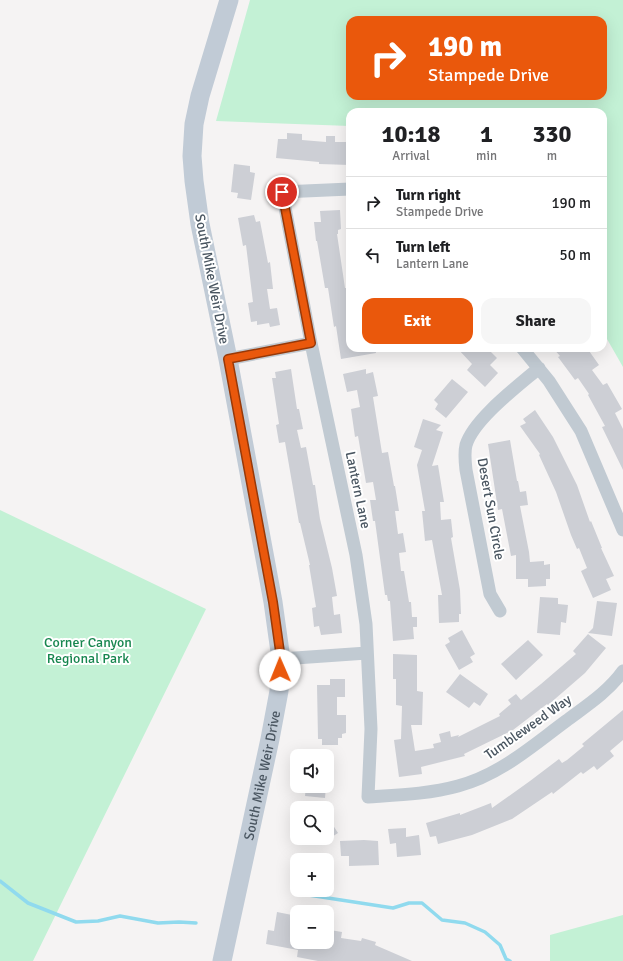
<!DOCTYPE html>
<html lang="en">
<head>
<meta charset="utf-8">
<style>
  body { margin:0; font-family:Signika,sans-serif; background:#f6f6f6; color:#202124; height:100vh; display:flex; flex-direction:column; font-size:15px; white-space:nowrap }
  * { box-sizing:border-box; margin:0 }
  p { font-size:13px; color:#757577 }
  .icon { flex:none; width:22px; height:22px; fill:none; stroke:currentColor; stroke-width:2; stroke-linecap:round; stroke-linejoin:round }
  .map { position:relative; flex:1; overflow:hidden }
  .drawer { position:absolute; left:346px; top:108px; width:261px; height:244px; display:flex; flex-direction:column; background:#fff; border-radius:12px; box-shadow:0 4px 16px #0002 }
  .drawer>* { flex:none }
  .top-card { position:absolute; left:346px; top:16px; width:261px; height:84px; border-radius:12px; box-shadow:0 4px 16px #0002; background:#ea580c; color:#fff; overflow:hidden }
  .controls { position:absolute; left:290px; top:749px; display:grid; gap:8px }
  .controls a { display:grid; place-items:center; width:44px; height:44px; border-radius:8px; background:#fff; box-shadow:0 4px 16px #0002; font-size:20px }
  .pin { position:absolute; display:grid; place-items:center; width:34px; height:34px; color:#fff; margin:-17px; border:2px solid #fff; border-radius:50%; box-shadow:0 1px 4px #0007 }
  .me { position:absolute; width:44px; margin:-22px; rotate:359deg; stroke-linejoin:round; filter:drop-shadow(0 0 3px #0008) }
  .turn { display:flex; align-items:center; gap:14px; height:84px; padding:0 16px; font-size:18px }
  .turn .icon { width:52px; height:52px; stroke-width:2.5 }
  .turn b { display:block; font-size:28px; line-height:34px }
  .eta { display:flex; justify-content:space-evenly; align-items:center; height:68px; text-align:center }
  .eta b { font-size:24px; font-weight:700; line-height:28px }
  .action { display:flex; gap:8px; margin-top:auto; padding:8px 16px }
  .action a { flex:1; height:46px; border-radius:12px; background:#ea580c; color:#fff; font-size:16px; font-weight:700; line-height:46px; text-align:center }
  .action a+a { background:#f6f6f6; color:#202124 }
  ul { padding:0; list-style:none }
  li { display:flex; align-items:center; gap:12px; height:52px; padding:0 16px; border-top:1px solid #e0e0e0 }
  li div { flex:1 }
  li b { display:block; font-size:15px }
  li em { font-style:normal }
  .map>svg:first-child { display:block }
  .green { fill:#c3f1d5; fill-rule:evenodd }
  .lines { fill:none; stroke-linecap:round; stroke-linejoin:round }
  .stream { stroke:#90daee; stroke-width:3.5 }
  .building { fill:#cdcfd5 }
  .street { stroke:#c1cad2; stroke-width:13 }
  .secondary { stroke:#c1cbd6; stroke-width:19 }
  .route-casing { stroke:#983908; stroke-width:10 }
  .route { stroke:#ea580c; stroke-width:7 }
  .labels { text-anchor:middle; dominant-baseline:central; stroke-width:4; stroke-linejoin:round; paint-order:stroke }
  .street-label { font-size:14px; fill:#4a5661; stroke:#fff }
  .park-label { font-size:14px; fill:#17864f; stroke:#fff }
</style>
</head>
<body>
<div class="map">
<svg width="623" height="961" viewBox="0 0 623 961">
  <rect width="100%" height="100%" fill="#f5f3f3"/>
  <path class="green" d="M250 0H623V367L603 332V112H350V126L216 121ZM350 20H603V96H350Z
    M0 510 206 609 33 961H0Z
    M623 915V961H550V935Z"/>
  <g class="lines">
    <path class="stream" d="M0 881 28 903 76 922 98 921 120 916 158 923 179 922 196 923
      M302 894 393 908 409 903H422L442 920 465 923 485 932 500 945 506 959 510 961"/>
  </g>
  <path class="building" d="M287 133 302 134V140L326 142V136H335V142H350V165L319 164V162L276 158 278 139H287Z
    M234 164 250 166V172L255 173 251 200 237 198 238 193 231 192Z
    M340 210 341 229 338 230V234H337L345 288H347L348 294 350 293V348H375L376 353 341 359 336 326 334 327 328 288H325L317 241H316L314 222H321L320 211Z
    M254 215 256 222 260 221 268 263 270 262 273 289H267L270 309 277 308 280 325 270 327 269 323 257 325V321L251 322 248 303 253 302 246 245 243 246 238 218Z
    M457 348H487L497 358 490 365 498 373 485 387 467 370 472 364Z
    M553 348H587L599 365 592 370 603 385 607 383 622 409 615 413 623 429V470L602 427 605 426 588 395 589 394 578 378 575 380 558 357 560 356Z
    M291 369 297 409H299L303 429 297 430 301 448 306 447 313 485H315L320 519 332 568 337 596 332 597 334 615 340 614 342 633 321 635 319 626 314 627 312 608 316 607 309 565H310L300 523H299L285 442 279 443 276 425 279 424 272 378H276L275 372Z
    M366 369V374L373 372 378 396 373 397 382 453 388 452 394 486H395L399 511H395L398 534 403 533 406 552 399 553 401 571H404L409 602H411L412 617H417V627H413L414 639 393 641 390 601H388L387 595H385L375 521H373L370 500H376L373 482 366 483 358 436 355 437 351 409 360 407 357 390 347 392 343 374Z
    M452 379 468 392 446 418 435 409 438 404 434 400Z
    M535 410 553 437 577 485 590 522 591 521 602 548H601L614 576 606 579 611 590 593 598 581 571 587 568 579 548 577 549 571 535 556 492 539 455 540 454 520 426 526 423 523 419Z
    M423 419 441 425 436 430 443 432 432 466 438 465 444 502H440L441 520 451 519 453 537 451 538 460 590 461 614H459V622L439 623 438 595H442L432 540 425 541 422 511H425L417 465 422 450 414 447Z
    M510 440 517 481H518L520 492 526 491 528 505 520 506 529 552 530 562 544 561V565L550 564V579H546V586L528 587V579H516V555L511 556 502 509 498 510 488 444Z
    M540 597 558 598V604L568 605 566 623 561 622 560 635 537 633Z
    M597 601 617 603 612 636 588 633 593 628Z
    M462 630 475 654 470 657 473 662 459 670 445 645 450 642 448 638Z
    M588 634 606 648 585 673 548 705 547 704 513 730 464 754 465 756 421 767 422 774 399 777 394 740 401 739 402 706 396 705V679H393V654L417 655V691L423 692 422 725H411L415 751 434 748 433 744 441 742 439 734 450 731 451 737 459 735 458 737 500 716 499 714 511 704 508 700 516 694 521 700 541 684 576 654 573 651Z
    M528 640 543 655 516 680 501 664Z
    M460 674 488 694 480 706 474 702 469 708 446 692Z
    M330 679H345V697H337V715H346V733L342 734V738H338V745H322V739H318L317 685H330Z
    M623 710V740L610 751 614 756 597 770 594 766 583 774 581 772 553 794 552 792 512 819 472 835 438 844 436 836 430 837 426 823 460 813V815L491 803 492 808 530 781 559 759 562 763 567 760 584 746 582 744Z
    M306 786H326L325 798 305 796Z
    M327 816 338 833 327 840Z
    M406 828V837L419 835 421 855 397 857 396 843 390 844 388 829Z
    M364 840 378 841 379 865 349 866V856H341L340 841Z
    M277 912 297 916V942H328L330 930 342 932 341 938 361 941 362 938 376 942 375 945 412 961H318L297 957 298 950 266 944 268 930 274 931Z"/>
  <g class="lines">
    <path class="street" d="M350 189 282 192 311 343 356 555 366 624 371 729 368 797C398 795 429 794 458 786 500 775 532 746 566 721 586 706 608 692 623 671
      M522 348 549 381 581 431 623 530
      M228 359 311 343
      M500 611 490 594 466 470C465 461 464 453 466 445 474 419 518 386 539 368
      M281 659 367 653"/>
    <path class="secondary" id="s1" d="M222 961 270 739 279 691 281 659 273 602 228 359 200 224 194 181 192 156 194 124 200 96 229 0"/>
  </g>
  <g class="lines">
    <defs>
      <path id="route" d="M280 670 281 659 273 602 228 359 311 343 282 192"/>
    </defs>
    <use href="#route" class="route-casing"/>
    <use href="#route" class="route"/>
  </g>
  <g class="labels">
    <g class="street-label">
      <text transform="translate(212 279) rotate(79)">South Mike Weir Drive</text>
      <text transform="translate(358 490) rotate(78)">Lantern Lane</text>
      <text transform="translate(491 509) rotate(80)">Desert Sun Circle</text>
      <text transform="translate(528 727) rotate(-35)">Tumbleweed Way</text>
      <text stroke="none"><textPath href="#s1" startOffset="190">South Mike Weir Drive</textPath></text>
    </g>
    <g class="park-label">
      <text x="88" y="642">Corner Canyon<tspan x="88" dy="16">Regional Park</tspan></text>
    </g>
  </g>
</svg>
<div class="controls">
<a><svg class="icon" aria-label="sound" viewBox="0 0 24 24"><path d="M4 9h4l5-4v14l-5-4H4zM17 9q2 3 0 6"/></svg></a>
<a><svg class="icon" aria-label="search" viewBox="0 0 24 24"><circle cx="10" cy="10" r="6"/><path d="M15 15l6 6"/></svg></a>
<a>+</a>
<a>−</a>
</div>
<div class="pin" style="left:282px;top:192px;background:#d93025"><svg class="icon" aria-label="arrive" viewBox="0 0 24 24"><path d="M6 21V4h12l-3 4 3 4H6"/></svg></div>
<svg class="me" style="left:280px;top:670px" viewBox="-20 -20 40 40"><circle r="19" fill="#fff"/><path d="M0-13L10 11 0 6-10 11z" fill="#ea580c"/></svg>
<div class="top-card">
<div class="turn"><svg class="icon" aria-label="right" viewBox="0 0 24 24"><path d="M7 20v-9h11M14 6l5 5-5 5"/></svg><div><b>190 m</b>Stampede Drive</div></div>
</div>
<section class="drawer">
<div class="eta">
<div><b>10:18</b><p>Arrival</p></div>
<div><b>1</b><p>min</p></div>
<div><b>330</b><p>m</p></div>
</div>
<ul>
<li><svg class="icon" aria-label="right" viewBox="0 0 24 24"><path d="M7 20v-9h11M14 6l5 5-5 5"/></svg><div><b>Turn right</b><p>Stampede Drive</p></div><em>190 m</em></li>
<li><svg class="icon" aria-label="left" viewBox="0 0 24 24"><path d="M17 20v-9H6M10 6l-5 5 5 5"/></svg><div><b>Turn left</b><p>Lantern Lane</p></div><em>50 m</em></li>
</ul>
<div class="action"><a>Exit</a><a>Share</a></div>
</section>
</div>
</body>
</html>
